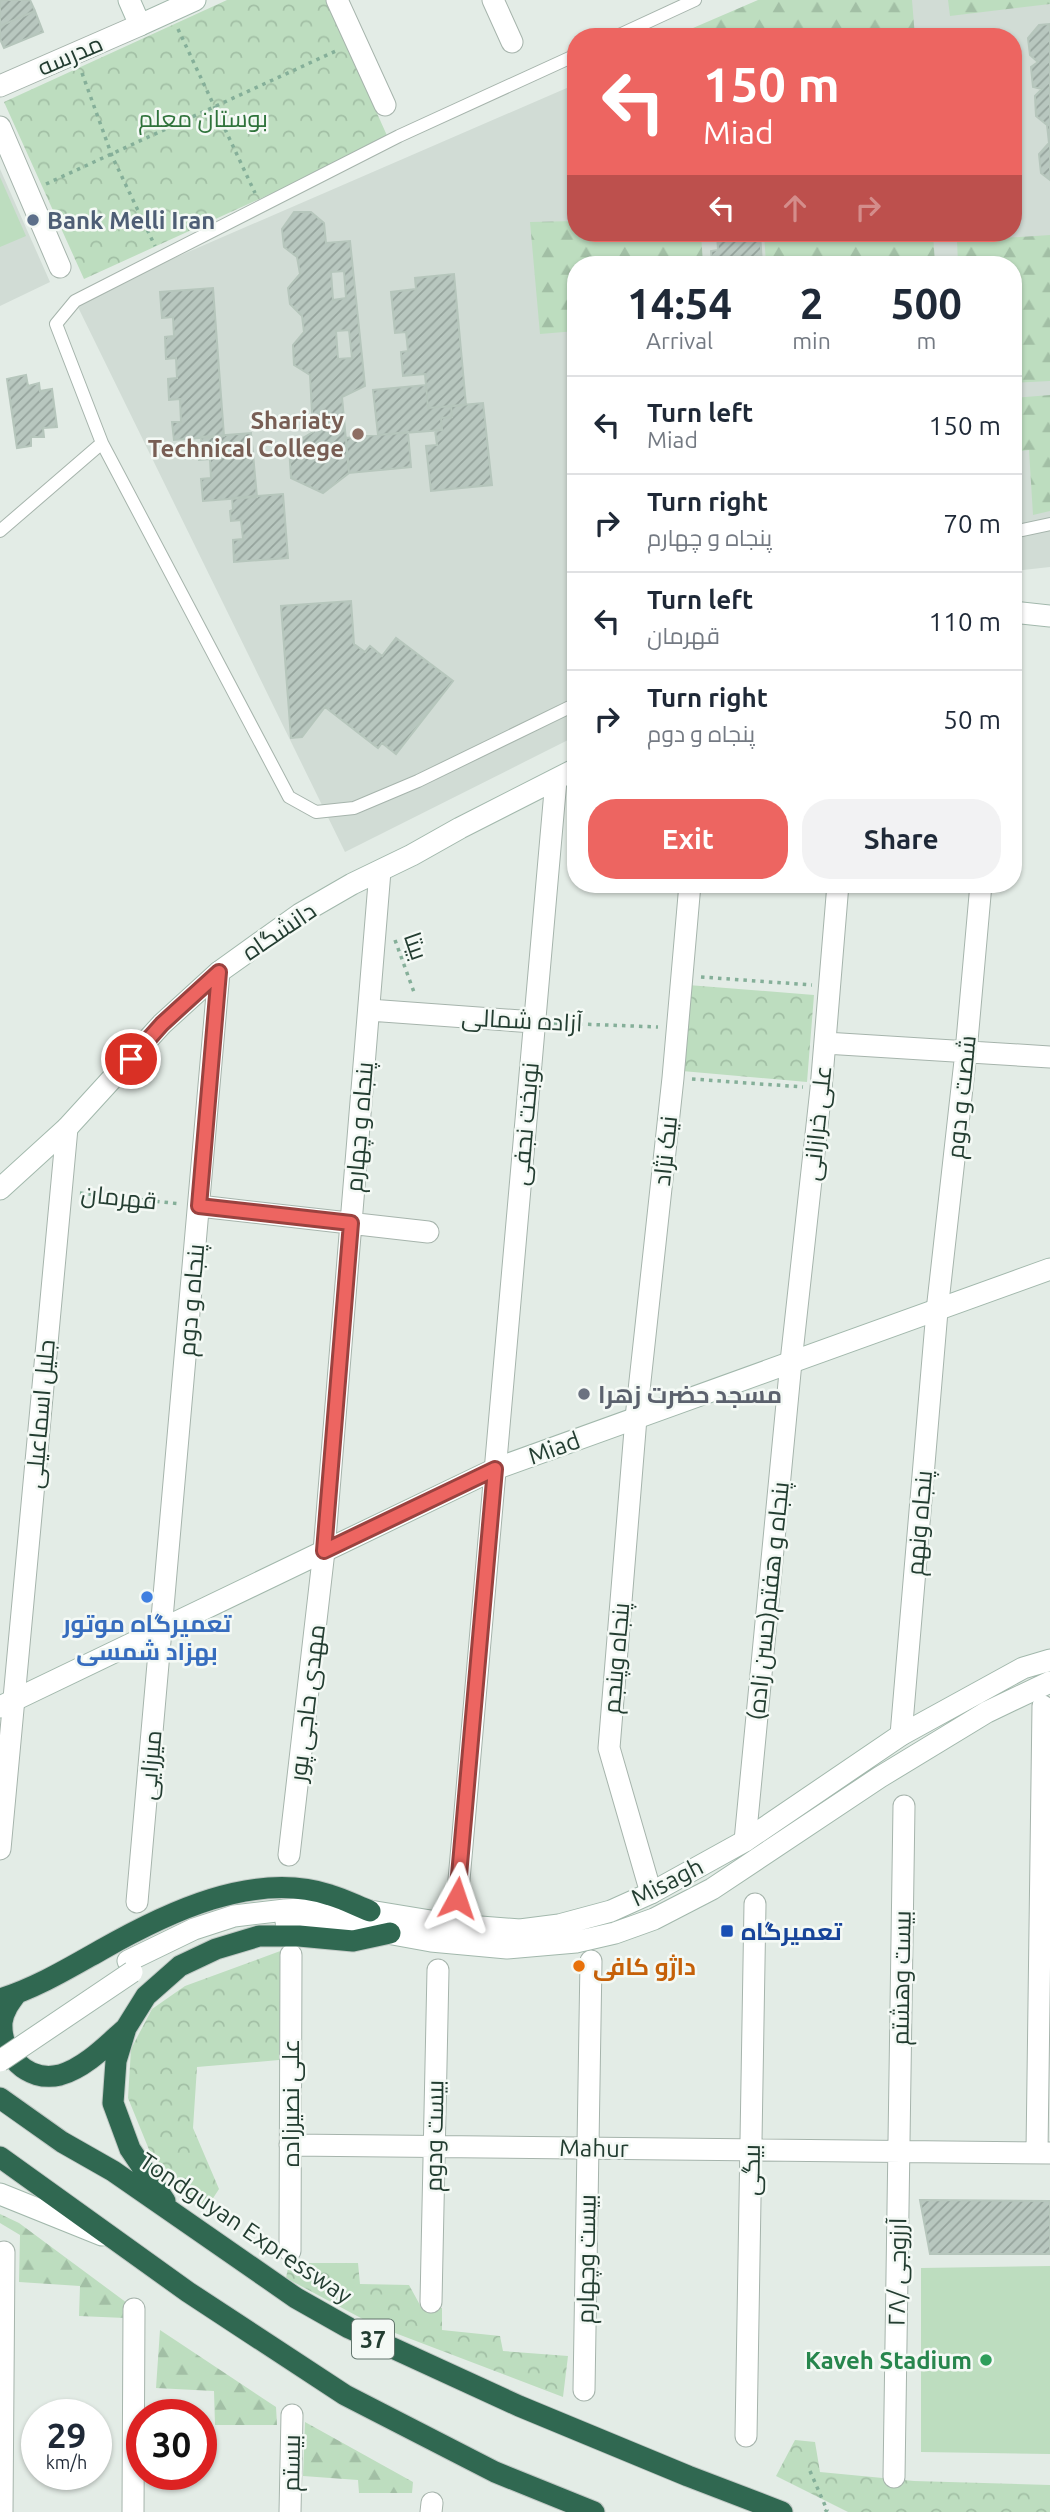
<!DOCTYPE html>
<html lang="en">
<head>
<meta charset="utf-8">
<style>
  body { margin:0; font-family:Ubuntu,Cairo,sans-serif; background:#f2f2f3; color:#1f2937; height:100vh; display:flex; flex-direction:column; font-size:26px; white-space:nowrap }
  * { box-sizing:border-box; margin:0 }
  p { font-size:23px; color:#747a83 }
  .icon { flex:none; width:38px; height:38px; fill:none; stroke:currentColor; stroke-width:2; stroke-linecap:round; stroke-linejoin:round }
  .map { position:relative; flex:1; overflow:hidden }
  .sheet { position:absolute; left:567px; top:256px; width:455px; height:637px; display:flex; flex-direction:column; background:#fff; border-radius:28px; box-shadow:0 2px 5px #0004 }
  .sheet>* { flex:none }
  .top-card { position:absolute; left:567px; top:28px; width:455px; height:214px; border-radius:28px; box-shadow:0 2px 5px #0004; background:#ed6561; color:#fff; overflow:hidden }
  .speed { position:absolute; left:21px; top:2399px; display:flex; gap:14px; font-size:35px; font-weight:700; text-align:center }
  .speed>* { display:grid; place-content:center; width:91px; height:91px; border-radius:50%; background:#fff; box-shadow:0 2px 5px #0004; line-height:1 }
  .speed small { font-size:18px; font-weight:400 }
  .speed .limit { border:10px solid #d22; background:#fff; color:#111 }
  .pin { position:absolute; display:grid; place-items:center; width:60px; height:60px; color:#fff; margin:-30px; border:4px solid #fff; border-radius:50%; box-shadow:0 2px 7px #0007 }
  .me { position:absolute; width:77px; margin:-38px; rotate:5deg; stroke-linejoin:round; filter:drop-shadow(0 0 5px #0008) }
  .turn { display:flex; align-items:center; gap:24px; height:147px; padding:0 21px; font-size:32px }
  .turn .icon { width:91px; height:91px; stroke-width:2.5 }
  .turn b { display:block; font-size:49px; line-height:60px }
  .lanes { display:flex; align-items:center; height:66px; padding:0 21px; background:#0003; justify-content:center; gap:35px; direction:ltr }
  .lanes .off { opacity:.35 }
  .eta { display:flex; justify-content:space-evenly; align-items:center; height:119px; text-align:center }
  .eta b { font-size:42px; font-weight:700; line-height:49px }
  .action { display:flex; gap:14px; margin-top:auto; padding:14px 21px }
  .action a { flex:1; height:80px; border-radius:28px; background:#ed6561; color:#fff; font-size:28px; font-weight:700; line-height:80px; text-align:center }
  .action a+a { background:#f2f2f3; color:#1f2937 }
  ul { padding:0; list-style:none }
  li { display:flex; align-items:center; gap:21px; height:98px; padding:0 21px; border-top:2px solid #e0e1e3 }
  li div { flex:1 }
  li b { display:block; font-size:26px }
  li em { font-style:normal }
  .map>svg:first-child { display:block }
  .built { fill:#d1dcd5 }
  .green { fill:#bdddbf }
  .forest { fill:url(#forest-firs) }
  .park { fill:url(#park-crowns) }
  .building { fill:url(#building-hatch); stroke:#b6c6bc; stroke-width:2; fill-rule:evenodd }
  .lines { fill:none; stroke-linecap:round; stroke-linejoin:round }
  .lane-casing { stroke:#a6b4ac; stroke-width:14 }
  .street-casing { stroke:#a6b4ac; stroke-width:23 }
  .secondary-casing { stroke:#a2b8ac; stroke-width:23 }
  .highway-casing { stroke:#c1c9c5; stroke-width:23 }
  .path { stroke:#85af99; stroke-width:3.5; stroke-dasharray:3.5 5; stroke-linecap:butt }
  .lane { stroke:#fff; stroke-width:12 }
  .street { stroke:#fff; stroke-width:21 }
  .secondary { stroke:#fff; stroke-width:21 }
  .highway { stroke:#306851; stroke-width:21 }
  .secondary-bridge-casing { stroke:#a2b8ac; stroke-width:23; stroke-linecap:butt }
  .secondary-bridge { stroke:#fff; stroke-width:21 }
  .route-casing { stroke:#9a423f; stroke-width:18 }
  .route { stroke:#ed6561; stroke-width:12 }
  .service-dot { fill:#5c6f8a; stroke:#f4f9f5; stroke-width:2.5 }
  .education-dot { fill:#8d6e63; stroke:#f4f9f5; stroke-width:2.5 }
  .worship-dot { fill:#6b7280; stroke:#f4f9f5; stroke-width:2.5 }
  .shop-dot { fill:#3f7fe0; stroke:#f4f9f5; stroke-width:2.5 }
  .transit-dot { fill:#1a4fb4; stroke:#f4f9f5; stroke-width:2.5 }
  .food-dot { fill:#e8710a; stroke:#f4f9f5; stroke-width:2.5 }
  .leisure-dot { fill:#2e9e5b; stroke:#f4f9f5; stroke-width:2.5 }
  .labels { text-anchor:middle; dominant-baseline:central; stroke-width:5; stroke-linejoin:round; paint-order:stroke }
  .shield { fill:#f4f9f5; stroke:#62756c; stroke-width:2 }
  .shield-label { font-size:23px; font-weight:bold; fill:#233d31 }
  .street-label { font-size:24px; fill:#233d31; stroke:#f4f9f5 }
  .park-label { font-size:24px; fill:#2f733b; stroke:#f4f9f5 }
  .service-label { font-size:24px; font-weight:bold; fill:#4e5e75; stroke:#f4f9f5; text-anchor:start }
  .education-label { font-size:24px; font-weight:bold; fill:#785e54; stroke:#f4f9f5; text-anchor:end }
  .worship-label { font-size:24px; font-weight:bold; fill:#5b616d; stroke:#f4f9f5; text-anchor:start }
  .shop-label { font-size:24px; font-weight:bold; fill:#366cbe; stroke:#f4f9f5 }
  .transit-label { font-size:24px; font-weight:bold; fill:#164399; stroke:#f4f9f5; text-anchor:start }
  .food-label { font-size:24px; font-weight:bold; fill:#c56008; stroke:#f4f9f5; text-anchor:start }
  .leisure-label { font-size:24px; font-weight:bold; fill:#27864d; stroke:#f4f9f5; text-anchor:end }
</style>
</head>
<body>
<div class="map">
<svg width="1050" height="2512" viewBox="0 0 1050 2512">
  <defs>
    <pattern id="forest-firs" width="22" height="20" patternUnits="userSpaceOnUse" patternTransform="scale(1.75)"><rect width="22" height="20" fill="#bdddbf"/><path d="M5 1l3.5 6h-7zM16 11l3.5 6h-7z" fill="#a2bfa5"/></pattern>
    <pattern id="park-crowns" width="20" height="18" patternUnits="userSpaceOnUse" patternTransform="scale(1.75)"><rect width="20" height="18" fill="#bdddbf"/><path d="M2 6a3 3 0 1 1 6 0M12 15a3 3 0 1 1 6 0" fill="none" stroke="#a2bfa5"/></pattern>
    <pattern id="building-hatch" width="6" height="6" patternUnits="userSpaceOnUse" patternTransform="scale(1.75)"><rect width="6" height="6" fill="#b8c7bf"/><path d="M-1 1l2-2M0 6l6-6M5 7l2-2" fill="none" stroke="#95a39c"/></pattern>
  </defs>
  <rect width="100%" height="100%" fill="#e3ece6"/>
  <path class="built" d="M770 0H1050V567L1013 571V264H576V736L345 852 75 301 576 84V233H1013V37H685Z
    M0 169 50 282 0 306Z"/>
  <path class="green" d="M0 177 26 236 0 247Z
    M1050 2266V2454L921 2452V2268Z"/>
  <path class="forest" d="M758 0H912L915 37H694L693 28Z
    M948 0H1050V4L950 16Z
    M576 221V233H701L703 264H576V331L540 334 530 222Z
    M764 233H933L935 264H766Z
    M1050 235V381L1013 383V264H958L957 241Z
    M1050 395V511L1033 515 1029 450 1013 452V398Z
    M0 2214 19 2223 127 2303 125 2318 79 2316 80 2286 19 2282 20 2235 0 2223Z
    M160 2330 276 2407 277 2425H215L214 2391 156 2388Z
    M305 2422 413 2482 412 2493H359L358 2480 303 2476Z"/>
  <path class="park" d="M227 0H326L389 140 84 279 4 102Z
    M688 985 814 995 807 1082 682 1071Z
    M283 1950 279 2060 197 2067 193 2128 219 2189 206 2209 177 2185 152 2157 128 2098 131 2049 152 2009 185 1986Z
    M289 2263H358L360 2284 409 2285 420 2305 442 2308V2330L500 2336 503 2351 568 2356 563 2397 374 2325 286 2278Z
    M795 2440 815 2442 820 2472 914 2481 1050 2485V2512H848L776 2476Z"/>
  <path class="building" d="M3 0H30L35 11 0 26V1Z
    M35 11 43 32 4 48 0 39V26Z
    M1050 24V180L1041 173 1039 154 1049 143 1047 125 1036 116 1035 96 1042 89 1033 87 1031 67 1038 62 1030 55 1028 38 1039 25Z
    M294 212H311L324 223 326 243 350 241 365 386 342 397 349 473 323 493 291 478 289 446 313 432 310 375 294 365 293 345 304 332 302 316 290 304 288 288 300 274 297 257 284 247 282 229ZM344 271 346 298 333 300 331 272ZM349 330 352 358 338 359 336 331Z
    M717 233H760L762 264H712L711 251 718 250Z
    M454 274 466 405 428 408 425 374 403 376 401 352 408 351 406 332 395 333 391 292 416 289 415 278Z
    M213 288 224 436 174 440 172 422H181L180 399 169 400 168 379 177 378 176 358 166 359 165 337 174 336 173 317 162 318 160 292Z
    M26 375 28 386 39 383 40 391 52 389 57 427 43 428 44 437H31V446L17 448 7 379Z
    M426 385 428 408 451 406 452 417 441 418 442 430 378 435 373 390Z
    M483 403 492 485 431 491 426 446 437 445 435 430H442L441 418 452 417 451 406Z
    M408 432 411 467 349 473 346 438Z
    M251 433 257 497 203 501 201 479 211 478 210 459 199 460 198 450 202 449 201 437Z
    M283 494 288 558 234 562 233 540 243 539 241 520 231 521 230 511 233 510 232 498Z
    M351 601 354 644 365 652 370 646 382 656 396 638 453 681 396 754 382 743 378 748 325 707 302 737 291 738 281 606Z
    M920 2200 1050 2201V2254H930Z"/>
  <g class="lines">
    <defs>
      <path id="lane" d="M615 37 695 0
        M576 55 399 136 75 301 56 324 102 443 289 797 316 812 354 808 418 781 576 704
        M0 531 102 443
        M1013 532 1050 524"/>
      <path id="street" d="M337 0 385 105
        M493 0 512 42
        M0 86 140 25
        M0 127 60 267
        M369 1010 534 1022
        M825 1043 1050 1057
        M199 1206 428 1232
        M901 1735 937 1311 966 1052 981 884
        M745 1841 791 1362 821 1089 838 884
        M0 1849 67 1128
        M289 1855 324 1551 380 871
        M651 1893 609 1748 636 1418 673 1078 690 884
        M137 1902 219 972
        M455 1925 556 780
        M290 2145 1050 2153
        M1037 2152 1043 1706
        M290 2251 291 1955
        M431 2302 438 1970
        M584 2390 591 1961
        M746 2436 755 1904
        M894 2477 904 1806
        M2 2512 4 2252
        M133 2512 134 2309
        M290 2512 292 2415
        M431 2512 432 2503"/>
      <path id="secondary" d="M129 0 140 25 195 0
        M1013 612 1050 616
        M0 1189 67 1128 162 1024 219 972 300 914 352 884 412 855 460 828 576 769
        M0 1707 495 1469 1050 1269
        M286 1922 354 1927 431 1941 507 1948 576 1942 615 1933 654 1919 712 1889 880 1777 987 1712 1050 1682
        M128 1961 194 1929 234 1916 285 1910 318 1908 370 1911 455 1925 520 1930 559 1925 611 1911 651 1893 745 1841 901 1735 1023 1668 1050 1660
        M0 2194 102 2235"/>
      <path id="highway" d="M17 1993C10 2002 4 2010 2 2022 0 2054 27 2083 60 2075 85 2068 107 2045 126 2028
        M0 1999C36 1988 69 1968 101 1950 166 1913 254 1870 330 1895 344 1899 357 1906 370 1911
        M0 2098 62 2142 113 2171 296 2298 349 2328 519 2406 688 2476 782 2512
        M0 2157 188 2292 345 2395 495 2472 594 2512
        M165 2201 130 2149 113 2103 116 2061 126 2028 146 1996 180 1966 216 1949 259 1936H299L353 1941 390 1933"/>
    </defs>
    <use href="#lane" class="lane-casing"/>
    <use href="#street" class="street-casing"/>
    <use href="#secondary" class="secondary-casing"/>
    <use href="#highway" class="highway-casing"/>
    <path class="path" d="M178 29 255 193
      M82 73 112 156 155 246
      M46 184 338 50
      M395 940 415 995
      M701 977 812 985
      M554 1023 658 1027
      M692 1079 803 1087
      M80 1193 181 1204
      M810 2471 827 2510 825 2512"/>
    <use href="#lane" class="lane"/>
    <use href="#street" class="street"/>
    <use href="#secondary" class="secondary"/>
    <use href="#highway" class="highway"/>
    <defs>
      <path id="secondary-bridge" d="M0 2061 132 1972"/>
    </defs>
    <use href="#secondary-bridge" class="secondary-bridge-casing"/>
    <use href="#secondary-bridge" class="secondary-bridge"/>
  </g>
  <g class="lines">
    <defs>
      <path id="route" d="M131 1059 162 1024 219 972 199 1206 351 1223 324 1551 495 1469 457 1898"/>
    </defs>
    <use href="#route" class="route-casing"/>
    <use href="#route" class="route"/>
  </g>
  <circle class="service-dot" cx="33" cy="220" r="7"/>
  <circle class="education-dot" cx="358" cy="434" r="7"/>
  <circle class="worship-dot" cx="584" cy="1394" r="7"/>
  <circle class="shop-dot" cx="147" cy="1597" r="7"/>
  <rect class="transit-dot" x="720" y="1924" width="14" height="14" rx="3.5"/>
  <circle class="food-dot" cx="579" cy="1966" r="7"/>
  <circle class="leisure-dot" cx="986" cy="2360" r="7"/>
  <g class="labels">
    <rect class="shield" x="352" y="2319.5" width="42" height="39" rx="5"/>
    <g class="shield-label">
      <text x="373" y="2339">37</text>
    </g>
    <g class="street-label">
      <text transform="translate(70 55) rotate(-23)">مدرسه</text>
      <text transform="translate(279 931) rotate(-34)">دانشگاه</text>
      <text transform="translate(416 946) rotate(71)">بیتا</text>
      <text transform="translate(522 1020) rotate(3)">آزاده شمالی</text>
      <text transform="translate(961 1097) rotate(-84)">شصت و دوم</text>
      <text transform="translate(817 1123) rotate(-84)">علی خرازانی</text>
      <text transform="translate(525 1124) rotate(-85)">نوبخت نجفی</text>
      <text transform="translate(359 1127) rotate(-85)">پنجاه و چهارم</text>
      <text transform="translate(665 1151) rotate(-84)">نیک نژاد</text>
      <text transform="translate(119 1197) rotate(6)">قهرمان</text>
      <text transform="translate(191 1300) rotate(-85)">پنجاه و دوم</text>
      <text transform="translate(40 1414) rotate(-85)">جلیل اسماعیلی</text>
      <text transform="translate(554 1448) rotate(-20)">Miad</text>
      <text transform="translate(919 1523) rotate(-85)">پنجاه ونهم</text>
      <text transform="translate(768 1601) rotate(-84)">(حسن زاده)پنجاه و هفتم</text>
      <text transform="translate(616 1658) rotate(-85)">پنجاه وپنجم</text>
      <text transform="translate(307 1703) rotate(-83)">مهدی حاجی پور</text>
      <text transform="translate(150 1765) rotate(-85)">میرزایی</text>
      <text transform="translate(667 1882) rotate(-27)">Misagh</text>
      <text transform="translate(901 1978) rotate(-89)">بیست وهشتم</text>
      <text transform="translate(290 2103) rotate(-90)">علی نصیرزاده</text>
      <text transform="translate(434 2136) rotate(-89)">بیست ودوم</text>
      <text transform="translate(594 2148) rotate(1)">Mahur</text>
      <text transform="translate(751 2170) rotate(-89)">بیگی</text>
      <text transform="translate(246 2228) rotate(34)">Tondguyan Expressway</text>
      <text transform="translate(586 2259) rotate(-89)">بیست وچهارم</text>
      <text transform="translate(897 2272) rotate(-89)">آرزوجی /۲۸</text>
      <text transform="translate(291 2463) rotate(-89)">بیستم</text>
    </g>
    <g class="park-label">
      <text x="203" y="118">بوستان معلم</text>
    </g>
    <g class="service-label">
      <text x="47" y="220">Bank Melli Iran</text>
    </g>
    <g class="education-label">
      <text x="344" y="420">Shariaty<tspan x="344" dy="28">Technical College</tspan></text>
    </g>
    <g class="worship-label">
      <text x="598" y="1394">مسجد حضرت زهرا</text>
    </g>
    <g class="shop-label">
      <text x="147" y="1623">تعمیرگاه موتور<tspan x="147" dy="28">بهزاد شمسی</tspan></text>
    </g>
    <g class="transit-label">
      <text x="741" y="1931">تعمیرگاه</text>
    </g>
    <g class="food-label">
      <text x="593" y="1966">داژو کافی</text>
    </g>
    <g class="leisure-label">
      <text x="972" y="2360">Kaveh Stadium</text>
    </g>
  </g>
</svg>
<div class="speed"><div>29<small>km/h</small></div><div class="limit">30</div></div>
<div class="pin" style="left:131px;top:1059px;background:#d93025"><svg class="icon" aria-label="arrive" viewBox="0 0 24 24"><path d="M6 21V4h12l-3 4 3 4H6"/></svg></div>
<svg class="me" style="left:457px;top:1898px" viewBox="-20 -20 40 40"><path d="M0-17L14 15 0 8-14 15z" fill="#ed6561" stroke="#fff" stroke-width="4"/></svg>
<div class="top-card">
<div class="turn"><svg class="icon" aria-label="left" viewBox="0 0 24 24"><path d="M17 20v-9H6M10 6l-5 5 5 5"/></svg><div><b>150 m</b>Miad</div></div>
<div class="lanes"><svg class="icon" aria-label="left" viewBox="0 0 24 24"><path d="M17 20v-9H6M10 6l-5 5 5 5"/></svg><svg class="icon off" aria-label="ahead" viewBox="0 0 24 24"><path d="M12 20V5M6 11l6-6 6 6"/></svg><svg class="icon off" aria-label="right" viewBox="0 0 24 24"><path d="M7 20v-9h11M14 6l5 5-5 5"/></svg></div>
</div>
<section class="sheet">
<div class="eta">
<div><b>14:54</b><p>Arrival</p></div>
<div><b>2</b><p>min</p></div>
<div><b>500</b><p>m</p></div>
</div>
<ul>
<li><svg class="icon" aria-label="left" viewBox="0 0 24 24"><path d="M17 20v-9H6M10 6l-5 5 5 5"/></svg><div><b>Turn left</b><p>Miad</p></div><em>150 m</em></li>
<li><svg class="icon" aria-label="right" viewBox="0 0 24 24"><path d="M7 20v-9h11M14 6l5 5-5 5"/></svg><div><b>Turn right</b><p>پنجاه و چهارم</p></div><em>70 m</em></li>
<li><svg class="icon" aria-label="left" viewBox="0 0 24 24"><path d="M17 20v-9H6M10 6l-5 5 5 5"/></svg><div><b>Turn left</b><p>قهرمان</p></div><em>110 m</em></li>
<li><svg class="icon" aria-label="right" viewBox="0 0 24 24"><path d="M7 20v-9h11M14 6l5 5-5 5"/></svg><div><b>Turn right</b><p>پنجاه و دوم</p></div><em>50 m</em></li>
</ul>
<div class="action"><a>Exit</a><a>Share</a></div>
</section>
</div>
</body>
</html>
